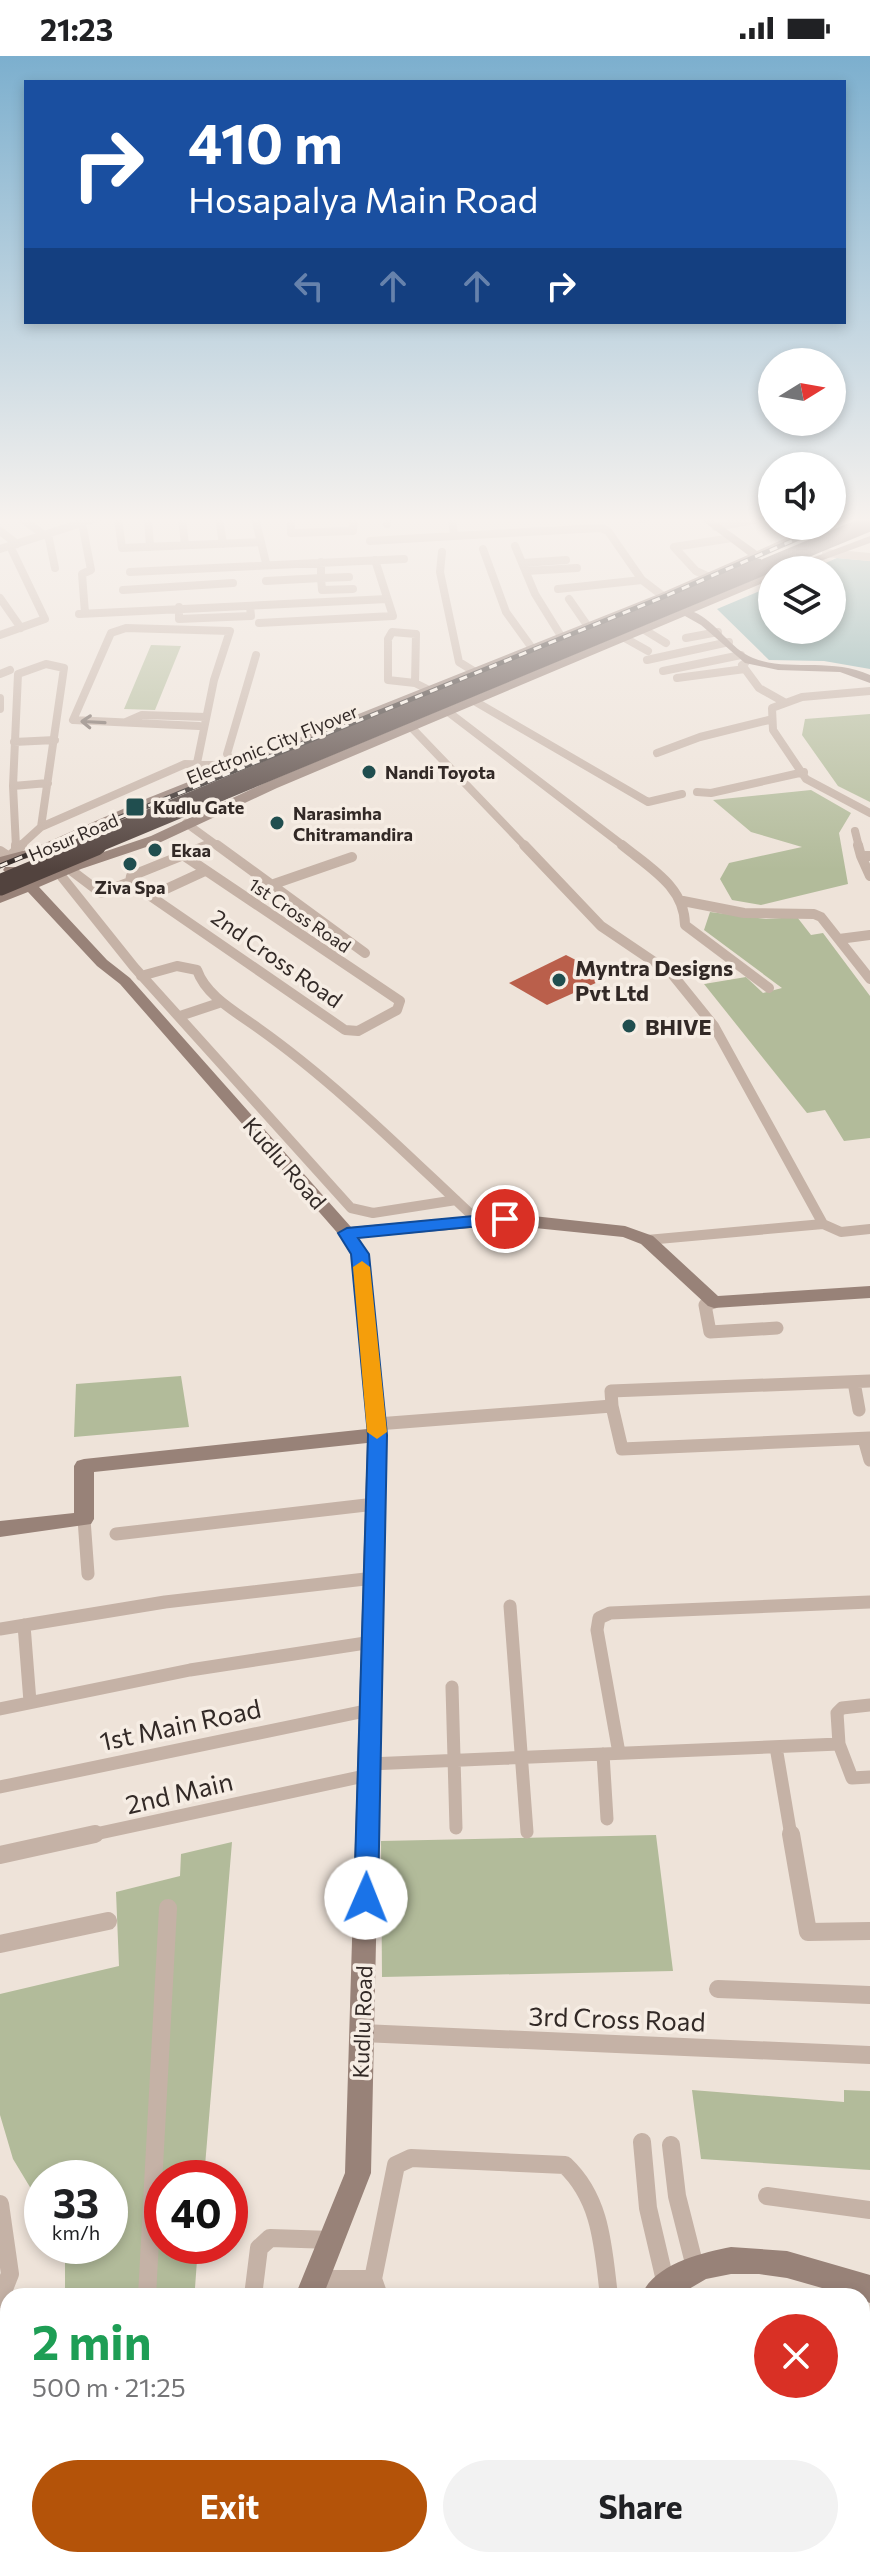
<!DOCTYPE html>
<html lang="en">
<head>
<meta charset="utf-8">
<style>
  body { margin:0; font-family:Commissioner,sans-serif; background:#f2f2f2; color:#202124; height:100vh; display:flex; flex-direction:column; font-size:30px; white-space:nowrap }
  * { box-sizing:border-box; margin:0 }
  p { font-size:26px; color:#757577 }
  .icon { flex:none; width:44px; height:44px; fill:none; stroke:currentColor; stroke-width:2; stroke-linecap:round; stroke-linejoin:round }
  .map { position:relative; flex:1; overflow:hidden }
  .sheet { position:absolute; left:0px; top:2232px; width:870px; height:280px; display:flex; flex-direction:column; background:#fff; border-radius:24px 24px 0 0; box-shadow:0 4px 12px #0003 }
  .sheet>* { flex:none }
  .guide { position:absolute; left:24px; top:24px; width:822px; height:244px; border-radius:0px; box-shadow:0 4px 12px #0003; background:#1a4fa0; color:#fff; overflow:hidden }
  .needle { width:52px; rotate:79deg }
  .buttons { position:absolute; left:758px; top:292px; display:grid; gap:16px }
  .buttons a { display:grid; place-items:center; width:88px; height:88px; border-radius:50%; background:#fff; box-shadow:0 4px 12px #0003; font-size:40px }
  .speed { position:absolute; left:24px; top:2104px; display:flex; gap:16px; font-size:40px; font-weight:700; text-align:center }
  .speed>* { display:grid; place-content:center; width:104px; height:104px; border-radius:50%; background:#fff; box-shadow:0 4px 12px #0003; line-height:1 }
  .speed small { font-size:20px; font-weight:400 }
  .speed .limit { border:12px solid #d22; background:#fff; color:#111 }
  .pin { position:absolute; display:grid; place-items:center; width:68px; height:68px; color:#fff; margin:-34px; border:4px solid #fff; border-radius:50%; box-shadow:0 2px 8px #0007 }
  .me { position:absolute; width:88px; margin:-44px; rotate:1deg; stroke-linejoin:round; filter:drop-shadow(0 0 6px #0008) }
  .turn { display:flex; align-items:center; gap:28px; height:168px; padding:0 32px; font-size:36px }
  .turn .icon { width:104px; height:104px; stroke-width:2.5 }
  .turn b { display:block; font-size:56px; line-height:68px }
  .lanes { display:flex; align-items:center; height:76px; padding:0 32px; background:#0003; justify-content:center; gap:40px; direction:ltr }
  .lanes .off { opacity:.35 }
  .round { display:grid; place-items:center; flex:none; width:84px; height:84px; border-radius:42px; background:#f2f2f2 }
  .overview { display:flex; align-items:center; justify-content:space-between; height:136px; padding:0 32px }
  h1 { font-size:48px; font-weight:700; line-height:60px; color:#1e9e55 }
  .primary-button { display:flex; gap:16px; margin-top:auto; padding:16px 32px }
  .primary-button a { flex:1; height:92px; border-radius:48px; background:#b45309; color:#fff; font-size:32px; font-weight:700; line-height:92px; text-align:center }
  .primary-button a+a { background:#f2f2f2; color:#202124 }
  .status { display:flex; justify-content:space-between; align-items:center; height:56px; padding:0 40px; background:#fff; direction:ltr }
  .status svg { height:22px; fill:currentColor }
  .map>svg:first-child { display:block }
  .green { fill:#b2bb9a }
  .water { fill:#7ba8a7 }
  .building { fill:#ba5f4b }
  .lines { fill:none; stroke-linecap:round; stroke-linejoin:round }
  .street-far3 { stroke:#c5b2a6; stroke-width:8 }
  .street-far2 { stroke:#c5b2a6; stroke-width:10 }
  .street-far1 { stroke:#c5b2a6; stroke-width:13 }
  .street { stroke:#c5b2a6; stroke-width:18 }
  .secondary { fill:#988278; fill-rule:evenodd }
  .highway { fill:#52433e; fill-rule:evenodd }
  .rail-casing { stroke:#322926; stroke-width:5 }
  .rail { stroke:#f6ede4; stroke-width:3; stroke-dasharray:8; stroke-linecap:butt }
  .highway-bridge-far1 { stroke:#52433e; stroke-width:16 }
  .highway-bridge { stroke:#52433e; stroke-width:21 }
  .oneway { stroke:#746760 }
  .route { fill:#1a73e8; stroke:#114b97; stroke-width:2 }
  .slow { fill:#f59e0b }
  .poi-dot { fill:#204e4f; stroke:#f6ede4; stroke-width:3 }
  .labels { text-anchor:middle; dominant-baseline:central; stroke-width:7; stroke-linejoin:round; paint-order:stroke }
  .far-street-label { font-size:18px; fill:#322926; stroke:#f6ede4 }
  .far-poi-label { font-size:18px; font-weight:bold; fill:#322926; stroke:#f6ede4; text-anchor:start }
  .street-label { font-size:22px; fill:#322926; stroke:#f6ede4 }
  .poi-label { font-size:22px; font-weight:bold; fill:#322926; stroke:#f6ede4; text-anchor:start }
  .near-street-label { font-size:26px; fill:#322926; stroke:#f6ede4 }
</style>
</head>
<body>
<div class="status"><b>21:23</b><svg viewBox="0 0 49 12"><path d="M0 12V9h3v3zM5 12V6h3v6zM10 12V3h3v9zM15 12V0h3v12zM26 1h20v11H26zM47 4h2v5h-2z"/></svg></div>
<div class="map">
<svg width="870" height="2512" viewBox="0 0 870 2512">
  <rect width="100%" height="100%" fill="#eee3d9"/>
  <path class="green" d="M151 589 181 590 155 654 124 653Z
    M870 658V746L838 730 802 679 805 663Z
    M811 734 851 757 839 777 848 828 761 849 732 844 720 823 729 807 802 791 751 776 713 744Z
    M710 856 766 863 797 861 811 879 823 877 870 940V1082L844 1085 825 1054 807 1057 704 928 746 921 763 937 782 932 704 874Z
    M181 1320 189 1371 74 1381 76 1328Z
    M656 1779 673 1915 382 1921 381 1785Z
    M232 1786 204 2122H162V2190H198L195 2232 156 2233 155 2240H65V2190H110V2122H42V2151L13 2103 0 2059V1938L119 1910 116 1836 180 1820 181 1798Z
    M692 2034 844 2046V2034L870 2035V2114L701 2103Z"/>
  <path class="water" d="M837 502 870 505V613L824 605 769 604 717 553 772 530V574H832V514H809Z"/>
  <path class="building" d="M566 899 609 921 547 949 509 927Z"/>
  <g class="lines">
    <path class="street-far3" d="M21 462 44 479
      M118 462 122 492 261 486
      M148 462 150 491
      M182 462 185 489
      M219 462 223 488
      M255 462 266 507
      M291 462V477L353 475 354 462
      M452 462 454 480 601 472 608 475 642 524 663 540
      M641 463 646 462
      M82 467 91 514 82 518 85 557
      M387 468 388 462
      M716 471 766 462
      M0 475 17 488
      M48 478 55 512
      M370 485 454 480
      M515 490 535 538 561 580
      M0 493 97 462
      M483 493 506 556 532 592
      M442 496 440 516 459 606 480 619
      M826 497 870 501
      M523 507 566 504
      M526 515 577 512
      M130 516 404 503
      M707 520 696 515 674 491 732 482
      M349 521 321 522 322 534 353 533
      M266 525 321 522V506
      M558 533 642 524
      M123 534 233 527
      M0 542 21 572
      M569 543 587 569
      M179 551V563L251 560 250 551
      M79 558 387 543
      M259 567 393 560 375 504
      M643 573 666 587
      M392 576 416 578 415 627 388 624V583Z
      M0 579 45 563 10 490
      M623 581 648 595
      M686 582 718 576
      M647 604 729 586
      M745 607 742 609 759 632 784 646
      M663 615 741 599
      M0 618 10 614
      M677 622 745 613
      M415 627 427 633
      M870 635 802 641 772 652 773 674 806 723 870 757
      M464 639 648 746 682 738
      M0 642V653
      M447 655 625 791
      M126 666 142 659 206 661
      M410 670 526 791
      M14 686 55 684
      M657 697 700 681 769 664
      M197 707 214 624 230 575 126 572 111 577 73 664 199 670
      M238 711 227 698 256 599
      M13 730 48 727
      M697 736 711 737 804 716
      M186 767 219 791
      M855 775 859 791
      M16 791 13 730 18 618 46 608 64 612 41 771
      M19 791 41 771 185 708 215 709 228 715
      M203 791 213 787"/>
    <path class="street-far2" d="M16 789V793
      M217 789 365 897
      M524 789 601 870 672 918 714 970 823 1168 647 1184
      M622 789C650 812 685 831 685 869L769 932
      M858 789 861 800
      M0 795 9 801 22 789
      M870 800H861L870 820
      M72 815 101 837 130 826 131 820 208 789
      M62 821 134 911 351 1152 373 1157 456 1144
      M130 826 345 974 358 975 397 954 400 945 183 799
      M271 829 352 801
      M153 839 205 815
      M683 845 744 857 814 858 821 861 870 923
      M839 883 870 879
      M141 920 177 910 197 914C206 940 236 956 258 972 337 1028 406 1098 478 1165
      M180 960 222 946
      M823 1168 841 1176 870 1173"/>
    <path class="street-far1" d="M714 1246 705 1249 710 1276 777 1272
      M854 1326 859 1354
      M612 1350 622 1393 870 1382
      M377 1368 612 1350 611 1335 870 1325
      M864 1383 870 1404
      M84 1463 88 1518
      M116 1478 375 1448
      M510 1550 527 1776
      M24 1569 30 1646
      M0 1573 165 1546 374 1522
      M452 1631 456 1772
      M870 1649 842 1652 837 1657 839 1688 852 1722 870 1721
      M0 1653 190 1614 372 1586
      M776 1691 791 1780
      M619 1697 597 1574 599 1562 610 1557 870 1546
      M603 1698 607 1763
      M369 1708 839 1688
      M0 1731 370 1654
      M86 1780 369 1719"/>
    <path class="street" d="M791 1778 808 1876 870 1875
      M0 1799 95 1778
      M0 1888 108 1865
      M718 1933 870 1939
      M362 1977 870 1999
      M642 2086 648 2152 666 2229
      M671 2089 677 2140 695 2211
      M767 2140 870 2154
      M0 2148 10 2218 0 2243
      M315 2223H373L396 2109 411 2102 565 2109C602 2144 603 2192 609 2240
      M373 2223 379 2240
      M147 2240 168 1852
      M253 2240 259 2192 270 2182 332 2184
      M414 2504 436 2512
      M39 2512 40 2504
      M143 2512 144 2504"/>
    <path class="secondary" d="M699 462H711L757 495 813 470H827L667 542 158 748 44 798 0 809V801L34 792 148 742 659 538 748 499Z
      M832 462H845L832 469Z
      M870 480V487L795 514H780Z
      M772 516V523L694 556C717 566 730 593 753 602 788 616 830 601 870 619V627L840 616 778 614 745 607 701 569 685 560 277 732 161 786 81 813 39 831 107 904 130 922 351 1171 505 1157 625 1170 653 1180 718 1240 870 1230V1242L714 1252 708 1250 641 1188 623 1181 505 1169 358 1182 369 1198 387 1379 371 2117 323 2240H295L345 2117 367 1387 94 1416V1463L91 1468 0 1481V1465L74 1457V1410L77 1405 84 1403 367 1373 351 1198 341 1181 120 928 97 910 28 836 0 847V838L20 829 3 814 5 811H15L31 824 71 807 151 780 267 726Z
      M731 2191 787 2195 870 2219V2247L862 2244V2240H850L787 2222 759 2218H731L706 2223 677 2240H641C654 2208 701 2197 731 2191Z
      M8 2350V2378L0 2379V2351Z
      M214 2504H313L310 2512H213Z"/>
    <path class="highway" d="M756 502 761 503V509L71 795 65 796 56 791Z"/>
    <defs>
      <path id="rail" d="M832 467 845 462
        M0 810 668 539 826 470"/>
    </defs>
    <use href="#rail" class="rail-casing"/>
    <use href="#rail" class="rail"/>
    <path class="highway-bridge-far1" d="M91 791 870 467"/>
    <path class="highway-bridge" d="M0 829 96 789"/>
  </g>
  <defs><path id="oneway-shaft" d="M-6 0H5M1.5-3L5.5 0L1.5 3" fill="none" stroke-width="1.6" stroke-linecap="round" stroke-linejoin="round" transform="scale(2)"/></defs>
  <use class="oneway" href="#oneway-shaft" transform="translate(93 666) rotate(-177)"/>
  <linearGradient id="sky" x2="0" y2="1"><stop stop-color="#7cafce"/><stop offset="0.57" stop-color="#f7f2ee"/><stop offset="1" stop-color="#f7f2ee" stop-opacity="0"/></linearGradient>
  <rect width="870" height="814" fill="url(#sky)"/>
  <path class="route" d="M505 1157 513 1163 511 1167 358 1182 369 1198 387 1379 378 1842 374 1850 366 1853 357 1850 354 1842 368 1379 351 1198 338 1177 347 1172Z"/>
  <path class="slow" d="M362 1205 370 1211 387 1376 377 1383 367 1376 353 1211Z"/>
  <g class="poi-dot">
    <circle cx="369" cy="716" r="8"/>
    <rect x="125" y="741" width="20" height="20" rx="4"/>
    <circle cx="277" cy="767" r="8"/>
    <circle cx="155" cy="794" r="8"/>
    <circle cx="130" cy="808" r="8"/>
    <circle cx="559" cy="924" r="8"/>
    <circle cx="629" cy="970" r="8"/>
  </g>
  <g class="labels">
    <g class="far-street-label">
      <text transform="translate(272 688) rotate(-22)">Electronic City Flyover</text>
      <text transform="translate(73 781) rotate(-23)">Hosur Road</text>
      <text transform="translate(300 859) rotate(34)">1st Cross Road</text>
    </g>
    <g class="far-poi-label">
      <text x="385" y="716">Nandi Toyota</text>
      <text x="153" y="751">Kudlu Gate</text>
      <text x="293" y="757">Narasimha<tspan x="293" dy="21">Chitramandira</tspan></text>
      <text x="171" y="794">Ekaa</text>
      <text x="130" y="831" text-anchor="middle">Ziva Spa</text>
    </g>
    <g class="street-label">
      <text transform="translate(277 902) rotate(35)">2nd Cross Road</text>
      <text transform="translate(285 1107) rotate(49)">Kudlu Road</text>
      <text transform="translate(362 1966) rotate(-88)">Kudlu Road</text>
    </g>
    <g class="poi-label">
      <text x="575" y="911">Myntra Designs<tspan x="575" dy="25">Pvt Ltd</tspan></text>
      <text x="645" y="970">BHIVE</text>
    </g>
    <g class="near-street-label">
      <text transform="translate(180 1668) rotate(-12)">1st Main Road</text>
      <text transform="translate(179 1736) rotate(-13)">2nd Main</text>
      <text transform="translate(617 1962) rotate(2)">3rd Cross Road</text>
    </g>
  </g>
</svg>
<div class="buttons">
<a><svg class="needle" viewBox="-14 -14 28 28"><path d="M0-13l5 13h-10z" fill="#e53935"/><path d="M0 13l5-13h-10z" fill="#757577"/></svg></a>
<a><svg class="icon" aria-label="sound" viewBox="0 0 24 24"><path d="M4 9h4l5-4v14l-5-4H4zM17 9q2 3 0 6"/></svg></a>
<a><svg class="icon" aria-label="layers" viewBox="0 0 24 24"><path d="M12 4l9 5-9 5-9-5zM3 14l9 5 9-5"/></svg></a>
</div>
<div class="speed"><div>33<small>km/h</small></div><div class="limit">40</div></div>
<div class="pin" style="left:505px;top:1163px;background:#d93025"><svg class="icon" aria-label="arrive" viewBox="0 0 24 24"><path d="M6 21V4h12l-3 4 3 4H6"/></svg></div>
<svg class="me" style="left:366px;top:1842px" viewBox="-20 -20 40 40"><circle r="19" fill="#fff"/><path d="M0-13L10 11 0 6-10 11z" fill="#1a73e8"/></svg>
<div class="guide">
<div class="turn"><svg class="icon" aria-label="right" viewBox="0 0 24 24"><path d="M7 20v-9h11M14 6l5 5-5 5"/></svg><div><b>410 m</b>Hosapalya Main Road</div></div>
<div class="lanes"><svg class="icon off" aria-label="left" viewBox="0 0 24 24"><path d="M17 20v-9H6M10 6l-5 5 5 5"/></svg><svg class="icon off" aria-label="ahead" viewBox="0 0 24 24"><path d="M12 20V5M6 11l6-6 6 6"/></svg><svg class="icon off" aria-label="ahead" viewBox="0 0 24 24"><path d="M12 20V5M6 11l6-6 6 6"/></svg><svg class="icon" aria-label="right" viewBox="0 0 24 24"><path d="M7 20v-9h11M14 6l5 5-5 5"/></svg></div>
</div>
<section class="sheet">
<div class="overview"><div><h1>2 min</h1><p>500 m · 21:25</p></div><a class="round" style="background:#d93025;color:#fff"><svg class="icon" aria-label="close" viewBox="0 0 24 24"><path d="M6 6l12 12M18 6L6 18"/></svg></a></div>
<div class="primary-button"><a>Exit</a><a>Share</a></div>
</section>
</div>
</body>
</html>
